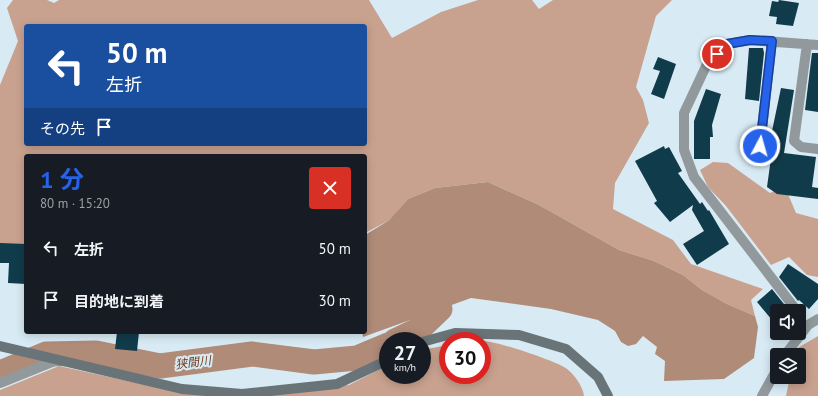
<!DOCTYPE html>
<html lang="ja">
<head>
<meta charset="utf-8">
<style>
  body { margin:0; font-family:"PT Sans","Noto Sans JP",sans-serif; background:#20242c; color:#f1f3f6; height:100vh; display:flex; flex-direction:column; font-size:15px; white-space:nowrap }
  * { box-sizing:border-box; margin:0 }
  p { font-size:13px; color:#9ea1a6 }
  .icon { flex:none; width:22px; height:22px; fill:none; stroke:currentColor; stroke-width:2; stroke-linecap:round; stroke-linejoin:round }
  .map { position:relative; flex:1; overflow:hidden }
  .panel { position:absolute; left:24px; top:154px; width:343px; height:180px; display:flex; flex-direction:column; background:#171b24; border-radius:4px; box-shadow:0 2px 10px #0003 }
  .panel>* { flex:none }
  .top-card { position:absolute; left:24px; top:24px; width:343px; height:122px; border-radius:4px; box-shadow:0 2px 10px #0003; background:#1a4fa0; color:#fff; overflow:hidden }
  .tools { position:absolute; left:770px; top:304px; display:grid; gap:8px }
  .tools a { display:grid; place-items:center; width:36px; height:36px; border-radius:4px; background:#171b24; box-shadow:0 2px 10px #0003; font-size:20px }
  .speed { position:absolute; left:379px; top:332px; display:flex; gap:8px; font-size:20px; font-weight:700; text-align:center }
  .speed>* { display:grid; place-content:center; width:52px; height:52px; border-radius:50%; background:#171b24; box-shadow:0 2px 10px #0003; line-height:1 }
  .speed small { font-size:10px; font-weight:400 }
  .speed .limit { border:6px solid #d22; background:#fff; color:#111 }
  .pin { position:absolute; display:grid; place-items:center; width:34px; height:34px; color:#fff; margin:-17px; border:2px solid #fff; border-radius:50%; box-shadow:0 1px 4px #0007 }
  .me { position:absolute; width:44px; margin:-22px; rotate:6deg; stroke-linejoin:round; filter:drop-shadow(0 0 3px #0008) }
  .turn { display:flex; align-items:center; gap:14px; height:84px; padding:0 16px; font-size:18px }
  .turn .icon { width:52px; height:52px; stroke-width:2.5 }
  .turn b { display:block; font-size:28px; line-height:34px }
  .then { display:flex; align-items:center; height:38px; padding:0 16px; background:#0003; gap:8px; font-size:15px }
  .round { display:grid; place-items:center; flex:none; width:42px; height:42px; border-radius:4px; background:#20242c }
  .summary { display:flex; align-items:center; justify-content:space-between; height:68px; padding:0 16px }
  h1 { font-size:24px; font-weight:700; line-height:30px; color:#2563eb }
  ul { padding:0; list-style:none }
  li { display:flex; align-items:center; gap:12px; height:52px; padding:0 16px }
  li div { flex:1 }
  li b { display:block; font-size:15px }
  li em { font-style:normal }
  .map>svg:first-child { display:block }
  .forest { fill:#c9a28f; fill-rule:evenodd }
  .water { fill:#b08b78 }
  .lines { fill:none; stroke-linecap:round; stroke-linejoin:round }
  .river { stroke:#b08b78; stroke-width:25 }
  .building { fill:#103b4b }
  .street { stroke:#91999d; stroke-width:10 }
  .secondary { stroke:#697479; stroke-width:10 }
  .route-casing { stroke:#184099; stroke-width:10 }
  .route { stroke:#2563eb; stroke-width:7 }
  .labels { text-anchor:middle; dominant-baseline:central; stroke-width:4; stroke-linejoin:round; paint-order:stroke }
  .water-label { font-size:12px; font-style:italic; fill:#713d20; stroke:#d8ebf4 }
</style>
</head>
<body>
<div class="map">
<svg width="818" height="396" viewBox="0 0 818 396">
  <rect width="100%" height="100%" fill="#d8ebf4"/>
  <path class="forest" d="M13 0H47L54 3 59 0H369L392 38 441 12 478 0H532L539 9 553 0H672L656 16 636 87 643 100 649 123 615 183 613 209 673 240 691 264 763 289 751 300 755 316 727 304 702 290 683 275 654 261 619 250 539 205 488 182 435 188 408 199 388 221 365 233V156H26V249H0V85L18 41 7 8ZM26 26H365V144H26Z
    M713 162 728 163 770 193 785 187 796 213 818 219V277L807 275 789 257 771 265 726 206 708 187 700 170Z
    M818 336V396H786L790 377H799V355H795L796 349Z
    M482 341C494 340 552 360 564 367 573 372 583 386 584 396H266L331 386 349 385 388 365V375H422V350L448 345V375H482Z
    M59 366 178 392 211 396H0V390Z"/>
  <path class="water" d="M488 182 539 205 619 250 654 261 683 275 702 290 727 304 755 316 758 327 754 358 724 379 664 381 665 361 655 354 657 347 643 336 636 344 628 346 621 342 615 331 598 320 551 309 471 298 363 337 362 332H365V235L388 221 408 199 435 188Z"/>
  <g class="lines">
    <path class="river" d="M395 341 418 330 440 309
      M0 373 46 354 96 353 160 366 252 354 314 362 357 358 388 345"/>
  </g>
  <path class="building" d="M779 0 799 3 793 26 776 24 777 17 769 16 772 1 778 2Z
    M749 48H763L764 53 759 101 745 99Z
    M812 53H818V112L805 110Z
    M658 57 676 64 664 99 651 94 660 71 653 69Z
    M781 88 794 90 784 153 816 157 812 187 818 188V199L777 194 767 187 771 158H765L766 149 768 136H770V131H772Z
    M706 89 721 94 712 125 713 137H710V159H694V121Z
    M664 146 665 149 669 147 682 171 678 173 700 204 702 202 708 211 709 210 729 244 697 265 683 244 704 231 692 210 693 205 670 222 654 203 657 201 635 161Z
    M0 243 26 244V284L8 283 9 263H0Z
    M788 264 818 284V299L809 309 799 300 798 301 779 277Z
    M772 289 788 309 777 311V326L757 302Z
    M117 332H139L137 351 115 349Z"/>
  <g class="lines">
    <path class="street" d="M807 44 794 141 801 147 818 149
      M760 146 772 41
      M797 311 694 177 684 150V113L707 64 727 44 750 40 818 45
      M785 355 808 325 818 319
      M0 383 57 360
      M762 396 777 369"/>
    <path class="secondary" d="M422 342 455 333 519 335 566 349 598 377 608 396
      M0 346 182 389 242 394 337 384 388 360"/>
  </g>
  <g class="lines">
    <defs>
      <path id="route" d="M717 54 727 44 750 40 772 41 760 146"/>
    </defs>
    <use href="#route" class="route-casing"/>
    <use href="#route" class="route"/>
  </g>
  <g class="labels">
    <g class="water-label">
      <text transform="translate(193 362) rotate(-7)">狭間川</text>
    </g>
  </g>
</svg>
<div class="tools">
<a><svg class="icon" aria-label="sound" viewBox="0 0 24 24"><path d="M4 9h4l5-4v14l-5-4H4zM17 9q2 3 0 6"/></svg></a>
<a><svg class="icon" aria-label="layers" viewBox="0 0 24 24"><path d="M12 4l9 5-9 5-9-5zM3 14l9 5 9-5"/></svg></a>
</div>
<div class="speed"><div>27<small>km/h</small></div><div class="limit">30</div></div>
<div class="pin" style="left:717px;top:54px;background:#d93025"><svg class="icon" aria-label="arrive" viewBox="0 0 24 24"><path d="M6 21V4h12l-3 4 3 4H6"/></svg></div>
<svg class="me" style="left:760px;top:146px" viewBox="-20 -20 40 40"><circle r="17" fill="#2563eb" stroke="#fff" stroke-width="3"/><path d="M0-11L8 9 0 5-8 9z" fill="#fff"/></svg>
<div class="top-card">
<div class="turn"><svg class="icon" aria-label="left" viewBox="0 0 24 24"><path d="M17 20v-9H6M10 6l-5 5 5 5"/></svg><div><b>50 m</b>左折</div></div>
<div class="then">その先<svg class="icon" aria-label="arrive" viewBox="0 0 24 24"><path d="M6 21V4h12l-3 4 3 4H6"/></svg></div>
</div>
<section class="panel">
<div class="summary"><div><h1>1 分</h1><p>80 m · 15:20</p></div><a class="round" style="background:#d93025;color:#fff"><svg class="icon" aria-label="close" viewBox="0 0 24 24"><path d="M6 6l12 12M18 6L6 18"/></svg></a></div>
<ul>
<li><svg class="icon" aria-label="left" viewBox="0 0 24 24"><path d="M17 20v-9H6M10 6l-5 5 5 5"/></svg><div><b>左折</b></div><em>50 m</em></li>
<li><svg class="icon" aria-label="arrive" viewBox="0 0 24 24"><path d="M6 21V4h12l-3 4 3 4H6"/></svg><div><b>目的地に到着</b></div><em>30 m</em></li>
</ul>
</section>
</div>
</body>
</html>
